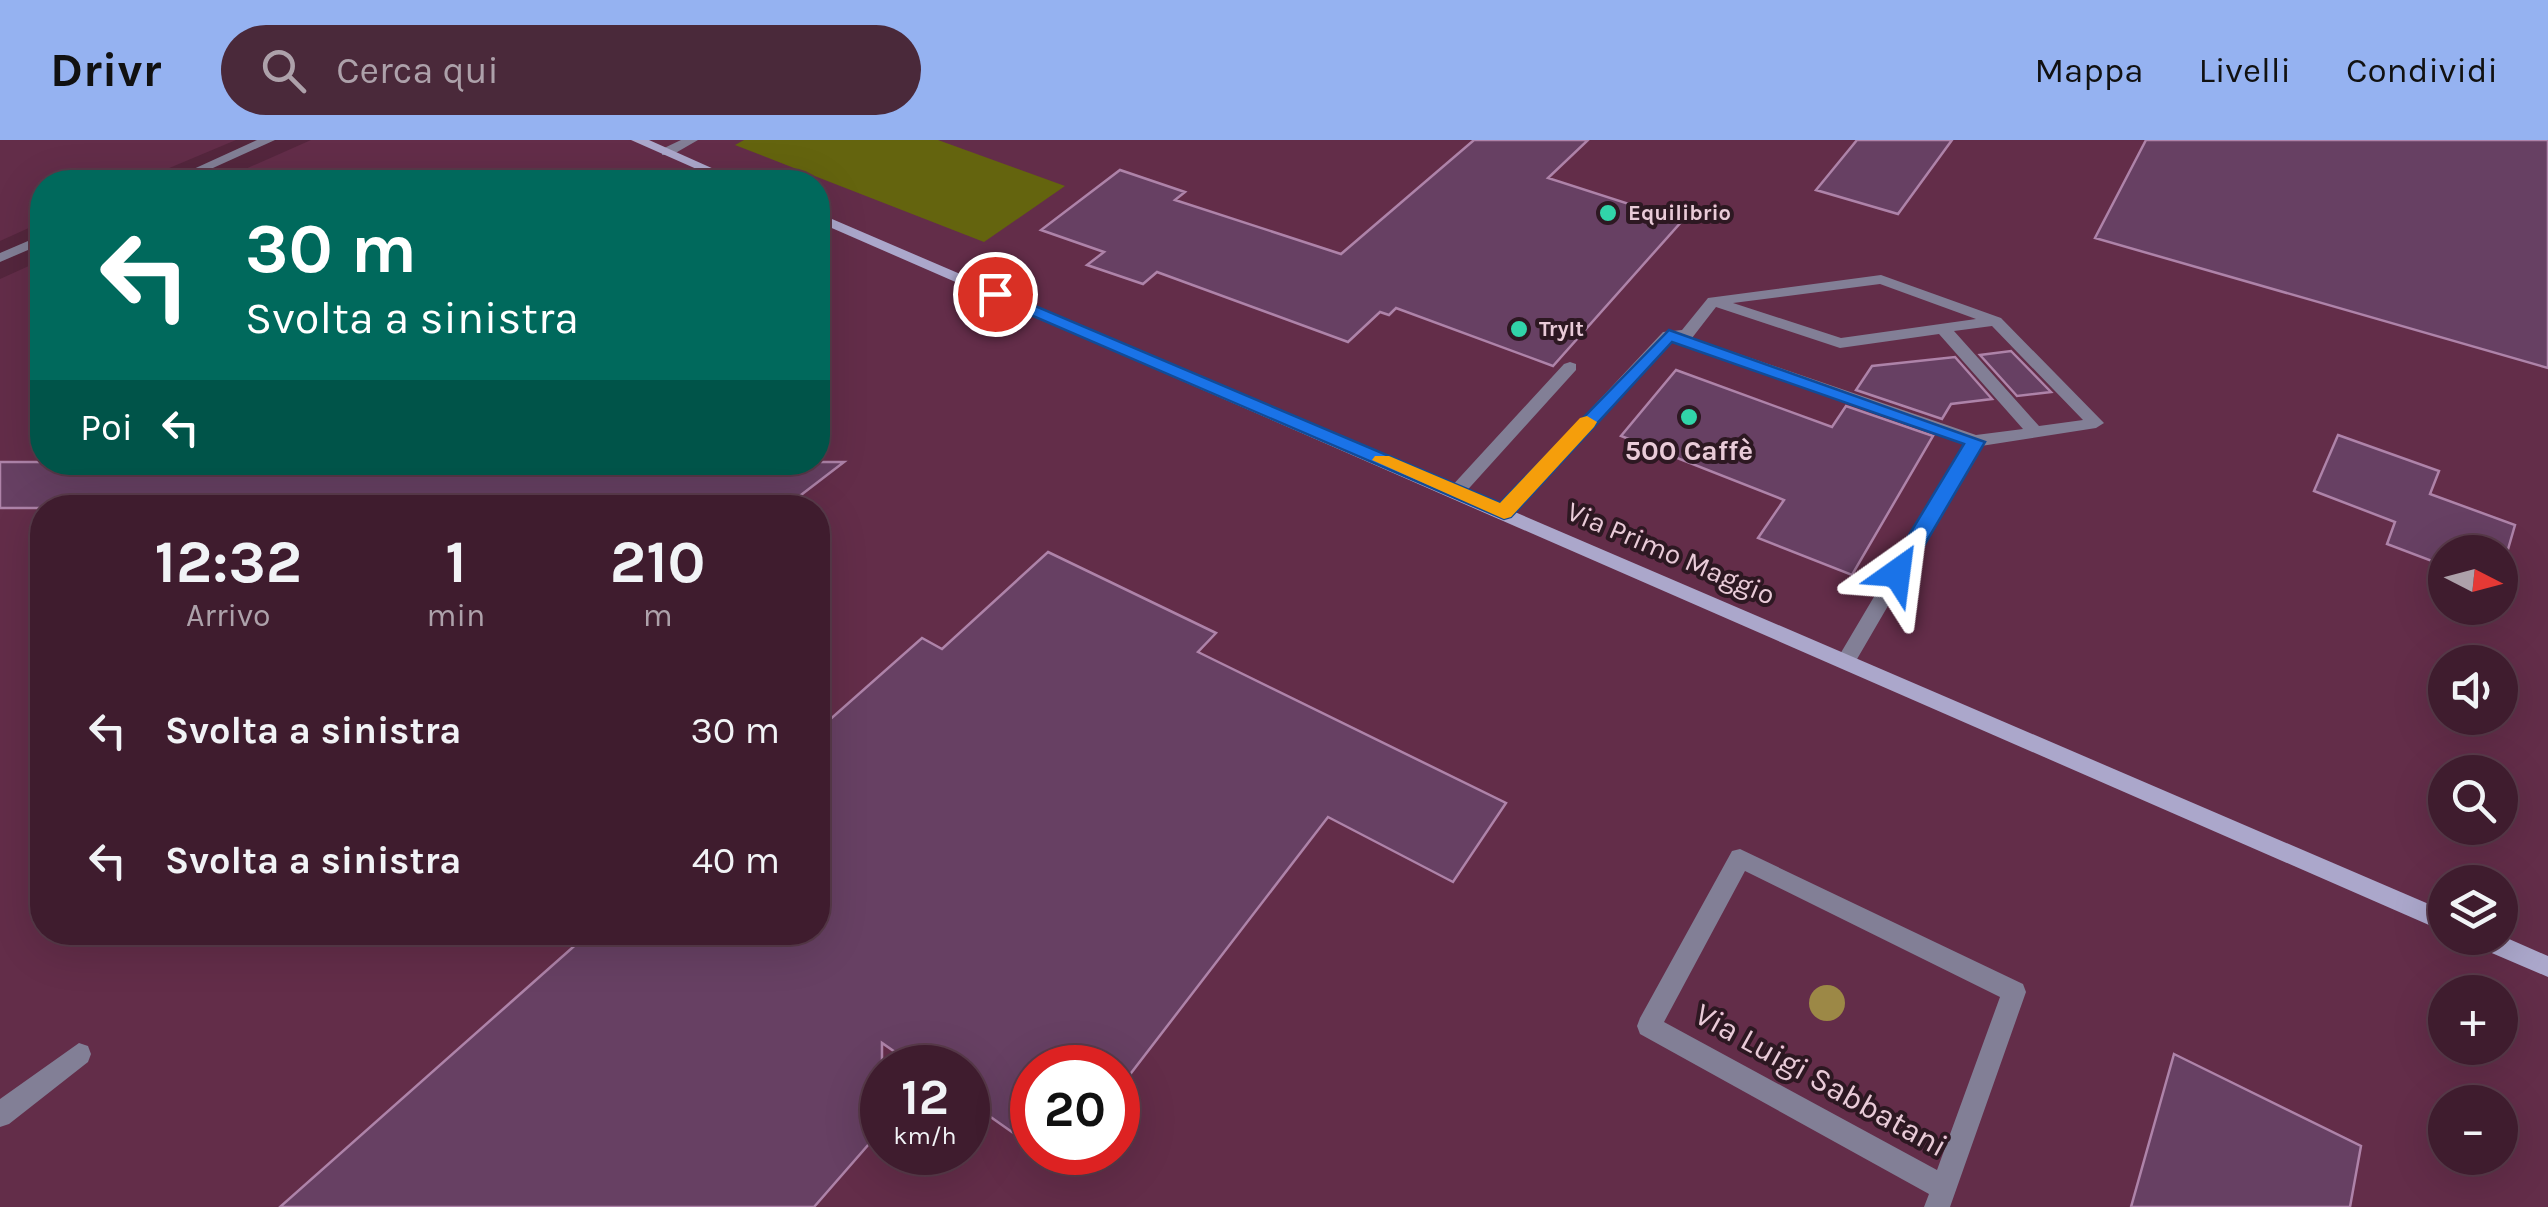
<!DOCTYPE html>
<html lang="it">
<head>
<meta charset="utf-8">
<style>
  body { margin:0; font-family:Karla,sans-serif; background:#4a293a; color:#f1f3f6; height:100vh; display:flex; flex-direction:column; font-size:38px; white-space:nowrap }
  * { box-sizing:border-box; margin:0 }
  p { font-size:32px; color:#ada1aa }
  .icon { flex:none; width:55px; height:55px; fill:none; stroke:currentColor; stroke-width:2; stroke-linecap:round; stroke-linejoin:round }
  .map { position:relative; flex:1; overflow:hidden }
  .details { position:absolute; left:30px; top:355px; width:800px; height:450px; display:flex; flex-direction:column; background:#3f1c2e; border-radius:40px; box-shadow:0 10px 40px #0002,0 0 0 2px #583a4a }
  .details>* { flex:none }
  .guide { position:absolute; left:30px; top:30px; width:800px; height:305px; border-radius:40px; box-shadow:0 10px 40px #0002,0 0 0 2px #583a4a; background:#00695c; color:#fff; overflow:hidden }
  .needle { width:65px; rotate:96deg }
  .tools { position:absolute; left:2428px; top:395px; display:grid; gap:20px }
  .tools a { display:grid; place-items:center; width:90px; height:90px; border-radius:50%; background:#3f1c2e; box-shadow:0 10px 40px #0002,0 0 0 2px #583a4a; font-size:50px }
  .speed { position:absolute; left:860px; top:905px; display:flex; gap:20px; font-size:50px; font-weight:700; text-align:center }
  .speed>* { display:grid; place-content:center; width:130px; height:130px; border-radius:50%; background:#3f1c2e; box-shadow:0 10px 40px #0002,0 0 0 2px #583a4a; line-height:1 }
  .speed small { font-size:25px; font-weight:400 }
  .speed .limit { border:15px solid #d22; background:#fff; color:#111 }
  .pin { position:absolute; display:grid; place-items:center; width:85px; height:85px; color:#fff; margin:-42px; border:5px solid #fff; border-radius:50%; box-shadow:0 2px 10px #0007 }
  .me { position:absolute; width:110px; margin:-55px; rotate:31deg; stroke-linejoin:round; filter:drop-shadow(0 0 8px #0008) }
  .turn { display:flex; align-items:center; gap:35px; height:210px; padding:0 50px; font-size:45px }
  .turn .icon { width:130px; height:130px; stroke-width:2.5 }
  .turn b { display:block; font-size:70px; line-height:85px }
  .then { display:flex; align-items:center; height:95px; padding:0 50px; background:#0003; gap:20px; font-size:38px }
  .eta { display:flex; justify-content:space-evenly; align-items:center; height:170px; text-align:center }
  .eta b { font-size:60px; font-weight:700; line-height:70px }
  ul { padding:0; list-style:none }
  li { display:flex; align-items:center; gap:30px; height:130px; padding:0 50px }
  li div { flex:1 }
  li b { display:block; font-size:38px }
  li em { font-style:normal }
  header { display:flex; align-items:center; gap:60px; box-sizing:border-box; height:140px; padding:0 50px; background:#95b2f1; color:#111 }
  header strong { font-size:48px }
  nav { display:flex; gap:55px; margin-inline-start:auto; font-size:35px }
  .search { width:700px; height:90px; background:#4a293a; display:flex; align-items:center; gap:25px; box-sizing:border-box; padding:0 35px; border-radius:55px; color:#ada1aa; font-size:38px }
  .map>svg:first-child { display:block }
  .built { fill:#632d49; fill-rule:evenodd }
  .green { fill:#64640e }
  .building { fill:#674063; stroke:#ae83a9; stroke-width:2.5 }
  .lines { fill:none; stroke-linecap:round; stroke-linejoin:round }
  .lane { fill:#827f96; fill-rule:evenodd }
  .street { fill:#827f96; fill-rule:evenodd }
  .secondary { fill:#aba7cb; fill-rule:evenodd }
  .tree { fill:#9c8846 }
  .route { fill:#1a73e8; stroke:#114b97; stroke-width:2.5 }
  .slow { fill:#f59e0b }
  .poi-dot { fill:#31d4a9; stroke:#2d1822; stroke-width:4 }
  .labels { text-anchor:middle; dominant-baseline:central; stroke-width:8; stroke-linejoin:round; paint-order:stroke }
  .far-poi-label { font-size:22px; font-weight:bold; fill:#e9cbd8; stroke:#2d1822; text-anchor:start }
  .poi-label { font-size:28px; font-weight:bold; fill:#e9cbd8; stroke:#2d1822 }
  .street-label { font-size:28px; fill:#e9cbd8; stroke:#2d1822 }
  .near-street-label { font-size:32px; fill:#e9cbd8; stroke:#2d1822 }
</style>
</head>
<body>
<header>
<strong>Drivr</strong>
<div class="search"><svg class="icon" aria-label="search" viewBox="0 0 24 24"><circle cx="10" cy="10" r="6"/><path d="M15 15l6 6"/></svg>Cerca qui</div>
<nav><a>Mappa</a><a>Livelli</a><a>Condividi</a></nav>
</header>
<div class="map">
<svg width="2548" height="1067" viewBox="0 0 2548 1067">
  <rect width="100%" height="100%" fill="#54263d"/>
  <path class="built" d="M0 0H236L136 42H42V82L0 101Z
    M311 0H2548V1067H0V139L42 120V322H818V42H216ZM42 368H818V792H42ZM2445 412H2500V468H2445ZM2445 522H2500V578H2445ZM2445 632H2500V688H2445ZM2445 742H2500V798H2445ZM2445 852H2500V908H2445ZM882 928H968V1012H882ZM1032 928H1118V1012H1032ZM2445 962H2500V1018H2445Z"/>
  <path class="green" d="M744 0H938L1065 46 984 102 735 5Z"/>
  <path class="building" d="M1474 0H1588L1548 38 1682 81 1553 226 1396 168 1389 175 1380 172 1348 202 1157 132 1143 144 1087 125 1104 112 1041 90 1120 30 1185 52 1175 60 1341 114Z
    M1857 0H1952L1898 74 1816 50Z
    M2146 0H2548V228L2095 98Z
    M2011 211 2051 252 2017 256 1980 215Z
    M1955 217 1992 259 1951 264 1942 279 1856 250 1872 226Z
    M1676 230 1832 287 1846 266 1933 296 1852 435 1758 398 1784 360 1621 296Z
    M2338 295 2439 331 2430 354 2515 385 2500 437V412H2445V426L2387 404 2395 382 2314 351Z
    M0 322H844L784 368H0Z
    M1048 412 1216 493 1198 512 1506 663 1453 742 1328 677 1118 950V928H1032V1006L968 961V928H918L882 903V989L814 1067H280L590 792H818V590L922 498 942 509Z
    M2174 914 2361 1006 2350 1067H2131Z"/>
  <g class="lines">
    <path class="lane" d="M1881 135 2001 178 2104 283 2096 288 1981 306 1853 526 1846 528 1836 521 1965 303 1671 202 1509 377H1497L1494 373 1497 369 1663 192 1682 190 1708 158ZM1880 144 1976 179 1841 198 1733 163ZM1716 167 1840 208 1939 194 2023 289 1976 295 1692 198ZM1992 186 2083 280 2039 286 1954 191Z
      M1570 222 1576 224V230L1462 356H1450L1447 352 1450 348 1564 224Z"/>
    <path class="street" d="M257 0H275L182 42H165Z
      M681 0H698L672 15H662V9Z
      M42 95V104L0 122V113Z
      M1740 709 2023 844 2026 852 1950 1067H1924L1929 1054 1640 894 1637 886 1640 878 1732 711ZM1745 731 2000 857 1937 1030 1664 882Z
      M79 903 88 906 91 914 88 922 9 984 0 987V959Z"/>
    <path class="secondary" d="M631 0H649L743 42H726Z
      M818 73 2445 771V792L818 82Z
      M2500 795 2548 816V837L2473 805 2469 798Z"/>
  </g>
  <circle class="tree" cx="1827" cy="863" r="18"/>
  <path class="route" d="M995 149 1500 363 1669 190 1985 302 1905 438 1897 441 1886 433 1964 304 1672 202 1511 377 1504 379 989 157 986 154Z"/>
  <path class="slow" d="M1587 276 1597 282 1594 287 1511 377 1504 379 1372 320 1375 316H1389L1500 363 1580 278Z"/>
  <g class="poi-dot">
    <circle cx="1608" cy="73" r="10"/>
    <circle cx="1519" cy="189" r="10"/>
    <circle cx="1689" cy="277" r="10"/>
  </g>
  <g class="labels">
    <g class="far-poi-label">
      <text x="1628" y="73">Equilibrio</text>
      <text x="1539" y="189">TryIt</text>
    </g>
    <g class="poi-label">
      <text x="1689" y="310">500 Caffè</text>
    </g>
    <g class="street-label">
      <text transform="translate(1671 413) rotate(23)">Via Primo Maggio</text>
    </g>
    <g class="near-street-label">
      <text transform="translate(1821 940) rotate(29)">Via Luigi Sabbatani</text>
    </g>
  </g>
</svg>
<div class="tools">
<a><svg class="needle" viewBox="-14 -14 28 28"><path d="M0-13l5 13h-10z" fill="#e53935"/><path d="M0 13l5-13h-10z" fill="#ada1aa"/></svg></a>
<a><svg class="icon" aria-label="sound" viewBox="0 0 24 24"><path d="M4 9h4l5-4v14l-5-4H4zM17 9q2 3 0 6"/></svg></a>
<a><svg class="icon" aria-label="search" viewBox="0 0 24 24"><circle cx="10" cy="10" r="6"/><path d="M15 15l6 6"/></svg></a>
<a><svg class="icon" aria-label="layers" viewBox="0 0 24 24"><path d="M12 4l9 5-9 5-9-5zM3 14l9 5 9-5"/></svg></a>
<a>+</a>
<a>−</a>
</div>
<div class="speed"><div>12<small>km/h</small></div><div class="limit">20</div></div>
<div class="pin" style="left:995px;top:154px;background:#d93025"><svg class="icon" aria-label="arrive" viewBox="0 0 24 24"><path d="M6 21V4h12l-3 4 3 4H6"/></svg></div>
<svg class="me" style="left:1897px;top:433px" viewBox="-20 -20 40 40"><path d="M0-17L14 15 0 8-14 15z" fill="#1a73e8" stroke="#fff" stroke-width="4"/></svg>
<div class="guide">
<div class="turn"><svg class="icon" aria-label="left" viewBox="0 0 24 24"><path d="M17 20v-9H6M10 6l-5 5 5 5"/></svg><div><b>30 m</b>Svolta a sinistra</div></div>
<div class="then">Poi<svg class="icon" aria-label="left" viewBox="0 0 24 24"><path d="M17 20v-9H6M10 6l-5 5 5 5"/></svg></div>
</div>
<section class="details">
<div class="eta">
<div><b>12:32</b><p>Arrivo</p></div>
<div><b>1</b><p>min</p></div>
<div><b>210</b><p>m</p></div>
</div>
<ul>
<li><svg class="icon" aria-label="left" viewBox="0 0 24 24"><path d="M17 20v-9H6M10 6l-5 5 5 5"/></svg><div><b>Svolta a sinistra</b></div><em>30 m</em></li>
<li><svg class="icon" aria-label="left" viewBox="0 0 24 24"><path d="M17 20v-9H6M10 6l-5 5 5 5"/></svg><div><b>Svolta a sinistra</b></div><em>40 m</em></li>
</ul>
</section>
</div>
</body>
</html>
